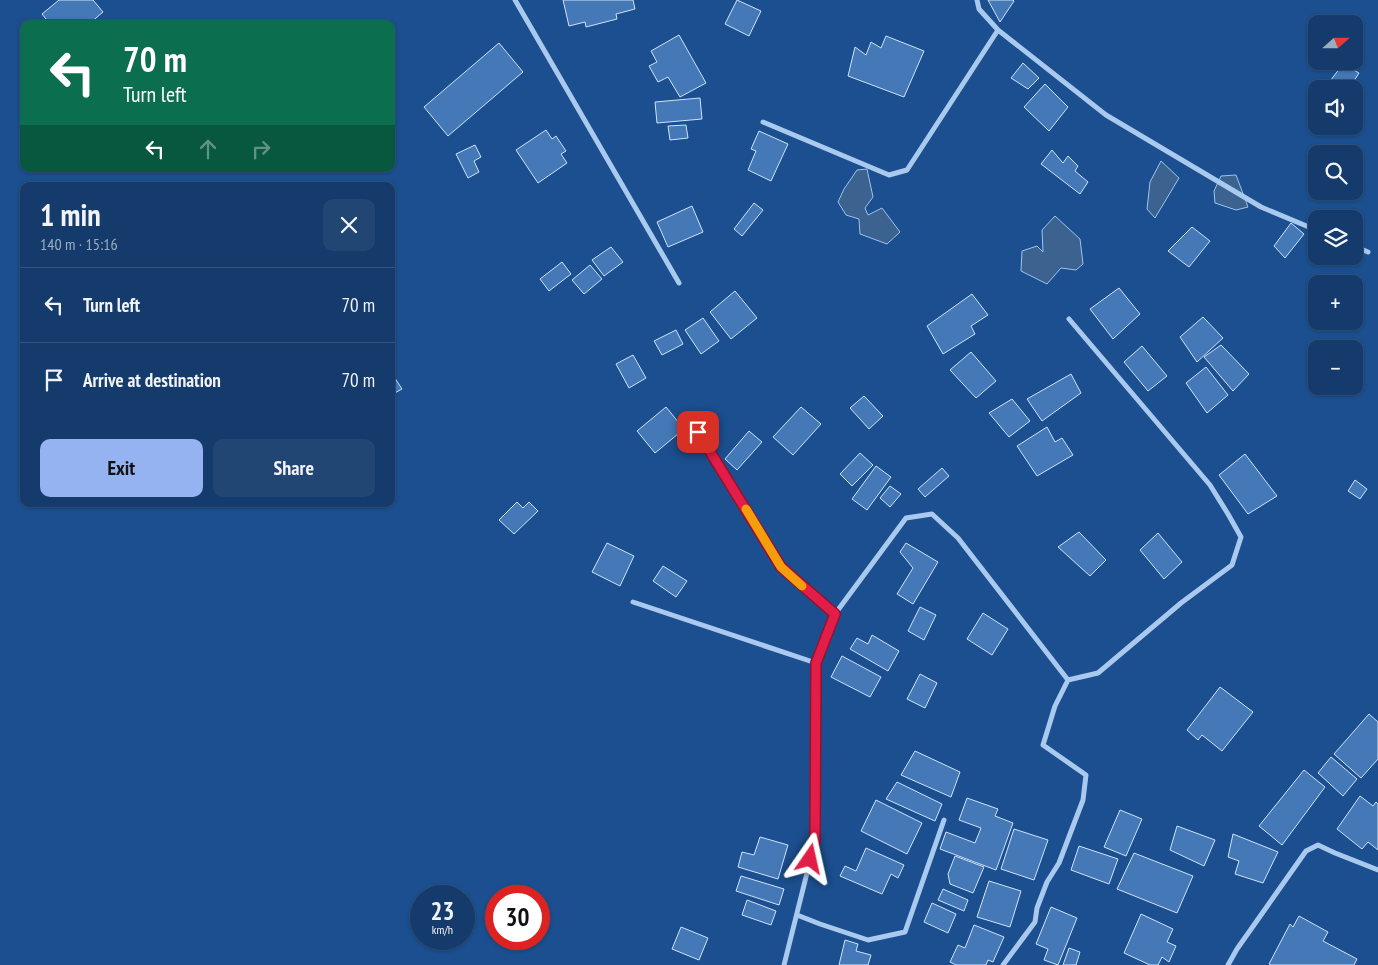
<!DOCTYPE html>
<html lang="en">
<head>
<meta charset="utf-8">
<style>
  body { margin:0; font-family:"PT Sans Narrow",sans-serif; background:#214673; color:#f1f3f6; height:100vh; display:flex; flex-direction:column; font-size:19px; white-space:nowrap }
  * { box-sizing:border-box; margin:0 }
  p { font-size:16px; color:#9dadc1 }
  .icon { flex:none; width:28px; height:28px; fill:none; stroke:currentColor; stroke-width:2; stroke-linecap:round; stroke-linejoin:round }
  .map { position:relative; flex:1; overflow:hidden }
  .drawer { position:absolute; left:20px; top:182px; width:375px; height:325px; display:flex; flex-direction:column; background:#143b6b; border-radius:10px; box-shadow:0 1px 4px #0004,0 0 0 1px #33557e }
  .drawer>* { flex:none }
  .top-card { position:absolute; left:20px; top:20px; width:375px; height:152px; border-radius:10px; box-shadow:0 1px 4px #0004,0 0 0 1px #33557e; background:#0b6e4f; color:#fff; overflow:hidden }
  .needle { width:32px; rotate:69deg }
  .controls { position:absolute; left:1308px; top:15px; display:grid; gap:10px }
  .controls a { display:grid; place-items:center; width:55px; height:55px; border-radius:10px; background:#143b6b; box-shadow:0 1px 4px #0004,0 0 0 1px #33557e; font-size:25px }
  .speed { position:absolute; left:410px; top:885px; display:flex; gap:10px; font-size:25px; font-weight:700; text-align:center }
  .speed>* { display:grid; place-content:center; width:65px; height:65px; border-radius:50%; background:#143b6b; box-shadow:0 1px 4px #0004,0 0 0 1px #33557e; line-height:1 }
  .speed small { font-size:12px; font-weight:400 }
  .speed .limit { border:8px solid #d22; background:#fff; color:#111 }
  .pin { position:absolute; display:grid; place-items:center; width:42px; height:42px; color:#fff; margin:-21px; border-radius:10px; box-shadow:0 2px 8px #0006 }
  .me { position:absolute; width:55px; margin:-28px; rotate:11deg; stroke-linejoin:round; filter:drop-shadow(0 0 4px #0008) }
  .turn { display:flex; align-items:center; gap:18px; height:105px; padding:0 20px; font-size:22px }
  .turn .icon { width:65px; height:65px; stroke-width:2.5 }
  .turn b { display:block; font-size:35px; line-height:42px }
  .lanes { display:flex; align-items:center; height:48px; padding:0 20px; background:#0003; justify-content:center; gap:25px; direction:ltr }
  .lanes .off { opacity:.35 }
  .round { display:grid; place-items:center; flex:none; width:52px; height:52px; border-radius:10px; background:#214673 }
  .head { display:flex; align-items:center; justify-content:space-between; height:85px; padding:0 20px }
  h1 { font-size:30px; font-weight:700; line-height:38px }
  .button { display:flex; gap:10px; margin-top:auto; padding:10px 20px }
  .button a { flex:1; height:58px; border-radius:10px; background:#95b2f1; color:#111; font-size:20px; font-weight:700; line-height:58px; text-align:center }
  .button a+a { background:#214673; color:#f1f3f6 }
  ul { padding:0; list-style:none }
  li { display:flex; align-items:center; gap:15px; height:75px; padding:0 20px; border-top:1px solid #33557e }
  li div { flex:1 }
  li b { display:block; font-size:19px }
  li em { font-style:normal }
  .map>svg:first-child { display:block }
  .water { fill:#3c6290; stroke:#9cc4f0 }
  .building { fill:#4478b7; stroke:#cfe3fa }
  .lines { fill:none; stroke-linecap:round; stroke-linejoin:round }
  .street { stroke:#a9c9ee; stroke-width:5 }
  .route-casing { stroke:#92132f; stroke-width:12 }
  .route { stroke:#e11d48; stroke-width:9 }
  .slow { stroke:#f59e0b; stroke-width:9 }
</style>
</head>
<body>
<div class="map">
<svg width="1378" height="965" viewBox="0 0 1378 965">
  <rect width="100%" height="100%" fill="#1b4f8f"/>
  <path class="water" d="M1161 161 1179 178 1155 218 1147 209 1150 182Z
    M867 169 873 197 865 208 868 215 882 208 900 232 887 244 860 234 859 219 846 215 838 202 844 189 857 170Z
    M1236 175 1248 207 1236 210 1215 203 1214 191 1221 176Z
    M1055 216 1080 239 1083 264 1076 270 1061 268 1047 284 1021 271 1022 251 1037 246 1043 252 1042 230Z"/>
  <path class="building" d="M59 0H93L103 12 89 24H50L42 14Z
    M563 0H633L635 9 616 14 617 19 586 27 585 22 569 26Z
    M737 0 761 11 749 36 725 24Z
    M988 0H1013L1014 1 1000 22Z
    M679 35 706 83 680 97 668 77 658 82 649 66 657 62 651 51Z
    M886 36 924 51 904 97 848 76 855 47 866 55 871 42 881 48Z
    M499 43 523 72 448 136 424 107Z
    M1023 63 1039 78 1028 89 1011 78Z
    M1343 64 1359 73 1349 89H1324Z
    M1045 84 1068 107 1049 131 1024 107Z
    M700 98 702 119 657 123 655 102Z
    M686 125 688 138 670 140 668 126Z
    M546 130 552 139 556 136 566 151 561 154 567 163 538 183 516 150Z
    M759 131 788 144 771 181 748 170 756 151 751 149Z
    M475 145 481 157 474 161 479 172 468 178 456 154Z
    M1052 150 1063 163 1068 156 1078 166 1075 171 1088 182 1080 194 1041 164Z
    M754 203 763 210 742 236 734 229Z
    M692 206 703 232 668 247 657 222Z
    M1291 223 1304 234 1285 258 1274 246Z
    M1192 227 1210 241 1189 267 1168 251Z
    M611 247 623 262 604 276 592 260Z
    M562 262 571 274 549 291 540 279Z
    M590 265 602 279 584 294 572 280Z
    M1119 288 1140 314 1113 339 1090 309Z
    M735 291 757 318 731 339 710 312Z
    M972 294 988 315 971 326 975 334 943 354 927 326Z
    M1203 317 1223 338 1197 362 1180 337Z
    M703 318 719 341 701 354 685 330Z
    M676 330 683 344 662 355 654 341Z
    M1221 345 1249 374 1233 391 1204 357Z
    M1142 346 1167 376 1148 391 1124 362Z
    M971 352 996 381 976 398 950 370Z
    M633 355 646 378 629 388 616 364Z
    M1206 367 1228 395 1207 413 1186 383Z
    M391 372 402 389 391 395Z
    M1071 374 1081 393 1042 421 1027 399Z
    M864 396 883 416 869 429 850 408Z
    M1012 399 1030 421 1009 437 989 413Z
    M666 407 684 429 655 453 637 431Z
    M801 407 821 424 793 455 773 437Z
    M1047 427 1055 442 1062 438 1073 455 1037 476 1017 446Z
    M749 431 762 442 737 470 725 459Z
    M860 453 873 465 852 486 840 474Z
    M1245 454 1277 496 1248 514 1219 475Z
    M876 466 891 477 867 510 852 499Z
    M942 468 949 476 925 497 918 489Z
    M1355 480 1367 489 1360 499 1348 491Z
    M890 486 901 494 890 507 880 498Z
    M517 502 523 508 529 502 538 511 514 534 499 520Z
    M1079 532 1106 560 1090 576 1058 547Z
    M1158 533 1182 562 1164 579 1140 550Z
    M607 543 634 556 620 586 592 572Z
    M906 543 938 562 913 604 897 594 913 568 900 552Z
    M663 566 687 581 676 597 653 581Z
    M920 607 936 615 924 640 908 631Z
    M983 613 1008 629 992 655 967 639Z
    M872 635 899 651 888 671 850 649 857 638 868 644Z
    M842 656 881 677 870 697 831 677Z
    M920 674 937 683 925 708 907 699Z
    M1220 687 1253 712 1222 751 1202 735 1198 740 1187 730Z
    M1369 714 1378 722V759L1361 778 1334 754Z
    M915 751 960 772 951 797 901 775Z
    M1331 757 1357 779 1343 796 1318 773Z
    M1304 770 1325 787 1282 845 1259 826Z
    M897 782 942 804 935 821 886 799Z
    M1360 796 1373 806 1376 802 1378 804V850L1368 842 1362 849 1337 829Z
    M967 798 998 809 995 816 1013 823 996 870 940 849 946 832 975 843 981 828 959 820Z
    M876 800 922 823 907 854 861 831Z
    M1120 810 1142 819 1126 856 1104 847Z
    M1177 826 1215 840 1204 866 1170 850Z
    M1014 829 1048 840 1034 880 1001 869Z
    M1233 834 1278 852 1263 883 1235 874 1239 861 1228 857Z
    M760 837 788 845 778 879 738 867 742 852 754 855Z
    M1079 846 1118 859 1109 884 1071 870Z
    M866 848 904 865 898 878 891 874 882 894 840 876 845 866 856 871Z
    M1134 853 1193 876 1177 913 1117 889Z
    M955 856 984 867 973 893 950 884 948 874Z
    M741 876 784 889 779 905 736 891Z
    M989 881 1021 891 1010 927 977 917Z
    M943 889 968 900 964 911 938 900Z
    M747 900 776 911 771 925 742 915Z
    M932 903 956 914 948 933 924 922Z
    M1051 907 1077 918 1058 965 1044 960 1048 949 1036 944Z
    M1141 914 1173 929 1167 942 1176 946 1169 962 1162 957 1158 965H1150L1124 953Z
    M1299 916 1328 932 1323 941 1357 959 1354 965H1271L1269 964 1290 924 1293 927Z
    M974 925 1004 937 993 962 988 960 986 965H956L950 962 958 945 965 948Z
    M681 927 708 938 699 960 672 949Z
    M845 940 858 944 856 951 871 955 868 965H839Z
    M1069 948 1080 952 1076 965H1063Z"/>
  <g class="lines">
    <path class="street" d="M515 0 679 283
      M977 0 979 9 998 30 1106 115 1261 207 1316 230
      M763 122 889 175 907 170 998 30
      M1354 246 1368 252
      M688 415 781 567 835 614
      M633 602 816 663
      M797 915 820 924 868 940 905 932 944 820
      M784 965 815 841 816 663 835 614 906 518 932 514 958 538 1068 680
      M1003 965 1035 922 1037 908 1047 882 1059 863 1083 800 1086 775 1043 745 1055 706 1068 680 1098 673 1181 603 1232 565 1241 537 1228 514 1210 485 1069 319
      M1228 965 1237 949 1306 851 1318 845 1335 853 1378 870"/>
  </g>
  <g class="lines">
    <defs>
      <path id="route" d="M698 432 781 567 835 614 816 663 815 841 810 859"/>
    </defs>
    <use href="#route" class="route-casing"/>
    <use href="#route" class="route"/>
    <path class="slow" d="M746 509 781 567 802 586"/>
  </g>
</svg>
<div class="controls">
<a><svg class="needle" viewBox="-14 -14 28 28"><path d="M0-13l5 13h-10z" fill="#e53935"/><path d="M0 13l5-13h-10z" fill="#9dadc1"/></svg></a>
<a><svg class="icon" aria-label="sound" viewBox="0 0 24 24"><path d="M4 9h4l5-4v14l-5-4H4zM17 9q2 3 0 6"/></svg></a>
<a><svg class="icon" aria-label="search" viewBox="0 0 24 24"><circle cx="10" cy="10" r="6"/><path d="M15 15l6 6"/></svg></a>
<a><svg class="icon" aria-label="layers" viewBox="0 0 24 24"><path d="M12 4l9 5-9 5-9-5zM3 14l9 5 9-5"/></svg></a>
<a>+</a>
<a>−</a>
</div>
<div class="speed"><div>23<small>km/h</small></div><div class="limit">30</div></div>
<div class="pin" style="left:698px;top:432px;background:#d93025"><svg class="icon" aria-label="arrive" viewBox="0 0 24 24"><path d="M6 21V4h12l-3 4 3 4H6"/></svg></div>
<svg class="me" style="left:810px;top:859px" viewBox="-20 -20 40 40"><path d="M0-17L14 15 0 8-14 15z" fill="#e11d48" stroke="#fff" stroke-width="4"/></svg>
<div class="top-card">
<div class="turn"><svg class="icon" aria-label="left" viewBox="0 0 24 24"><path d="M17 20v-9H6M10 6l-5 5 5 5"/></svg><div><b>70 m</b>Turn left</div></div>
<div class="lanes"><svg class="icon" aria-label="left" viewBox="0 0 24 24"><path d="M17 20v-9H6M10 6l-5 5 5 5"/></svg><svg class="icon off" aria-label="ahead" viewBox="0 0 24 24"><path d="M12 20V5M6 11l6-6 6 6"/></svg><svg class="icon off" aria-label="right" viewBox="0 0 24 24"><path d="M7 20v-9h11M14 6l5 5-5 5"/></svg></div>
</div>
<section class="drawer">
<div class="head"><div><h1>1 min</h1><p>140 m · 15:16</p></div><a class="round"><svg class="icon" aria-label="close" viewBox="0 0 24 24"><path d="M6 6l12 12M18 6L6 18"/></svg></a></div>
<ul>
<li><svg class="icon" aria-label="left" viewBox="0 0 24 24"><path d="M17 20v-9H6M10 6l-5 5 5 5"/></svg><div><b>Turn left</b></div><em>70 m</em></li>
<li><svg class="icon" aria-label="arrive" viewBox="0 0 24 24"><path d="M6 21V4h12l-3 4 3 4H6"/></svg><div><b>Arrive at destination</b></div><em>70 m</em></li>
</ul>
<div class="button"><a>Exit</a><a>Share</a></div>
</section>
</div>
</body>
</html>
